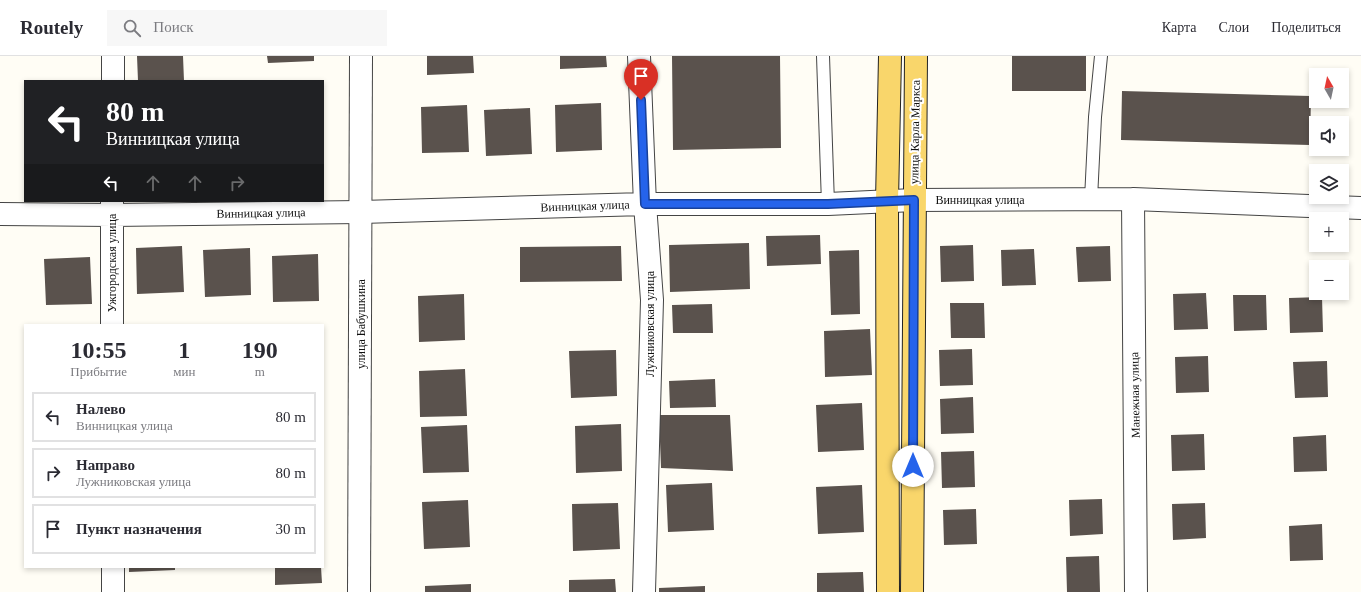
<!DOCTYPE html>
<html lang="ru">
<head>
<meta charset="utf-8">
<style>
  body { margin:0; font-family:"Times New Roman",serif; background:#f7f7f7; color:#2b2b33; height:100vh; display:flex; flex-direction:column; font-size:15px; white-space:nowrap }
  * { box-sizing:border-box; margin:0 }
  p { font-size:13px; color:#7c7c81 }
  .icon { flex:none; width:22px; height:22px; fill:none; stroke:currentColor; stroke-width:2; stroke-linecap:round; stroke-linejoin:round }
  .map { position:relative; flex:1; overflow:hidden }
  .sheet { position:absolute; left:24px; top:268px; width:300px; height:244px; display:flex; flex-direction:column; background:#fff; border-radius:0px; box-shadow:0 2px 6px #0003 }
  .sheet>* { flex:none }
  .banner { position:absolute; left:24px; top:24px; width:300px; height:122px; border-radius:0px; box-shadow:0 2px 6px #0003; background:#202124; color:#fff; overflow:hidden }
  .needle { width:26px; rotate:351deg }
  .tools { position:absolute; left:1309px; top:12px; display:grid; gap:8px }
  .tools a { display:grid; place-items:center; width:40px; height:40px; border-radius:0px; background:#fff; box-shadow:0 2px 6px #0003; font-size:20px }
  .pin { position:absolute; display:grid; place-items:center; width:34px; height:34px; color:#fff; margin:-41px -17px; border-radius:50% 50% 50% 0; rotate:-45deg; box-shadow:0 0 4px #0007 }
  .pin .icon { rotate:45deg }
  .me { position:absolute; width:44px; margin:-22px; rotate:0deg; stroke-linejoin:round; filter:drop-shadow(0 0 3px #0008) }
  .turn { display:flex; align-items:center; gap:14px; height:84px; padding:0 16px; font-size:18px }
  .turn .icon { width:52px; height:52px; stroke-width:2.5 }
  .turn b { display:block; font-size:28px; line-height:34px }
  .lanes { display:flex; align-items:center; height:38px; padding:0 16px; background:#0003; justify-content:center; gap:20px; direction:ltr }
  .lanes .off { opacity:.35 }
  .eta { display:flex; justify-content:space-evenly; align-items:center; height:68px; text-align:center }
  .eta b { font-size:24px; font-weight:700; line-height:28px }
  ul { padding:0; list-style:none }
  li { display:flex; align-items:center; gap:12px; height:50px; margin:0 8px 6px; padding:0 8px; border:2px solid #e1e1e2; border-radius:0px }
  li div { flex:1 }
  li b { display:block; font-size:15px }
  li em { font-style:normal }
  header { display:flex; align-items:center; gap:24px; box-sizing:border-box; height:56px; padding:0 20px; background:#fff; border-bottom:1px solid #e1e1e2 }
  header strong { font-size:19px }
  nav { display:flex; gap:22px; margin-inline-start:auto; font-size:14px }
  .search { width:280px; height:36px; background:#f7f7f7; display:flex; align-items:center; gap:10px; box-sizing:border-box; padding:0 14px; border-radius:0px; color:#7c7c81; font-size:15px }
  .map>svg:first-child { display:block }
  .building { fill:#5a524d }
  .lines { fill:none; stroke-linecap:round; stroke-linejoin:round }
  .service-casing { stroke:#444; stroke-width:14 }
  .minor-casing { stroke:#444; stroke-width:24 }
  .tertiary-casing { stroke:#444; stroke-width:24 }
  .primary-casing { stroke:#222; stroke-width:24 }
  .service { stroke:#fff; stroke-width:12 }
  .minor { stroke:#fff; stroke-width:22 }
  .tertiary { stroke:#fff; stroke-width:22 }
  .primary { stroke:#f9d66b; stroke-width:22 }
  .route-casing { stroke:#184099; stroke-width:10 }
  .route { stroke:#2563eb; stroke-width:7 }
  .labels { text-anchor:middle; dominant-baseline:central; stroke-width:4; stroke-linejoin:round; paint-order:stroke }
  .street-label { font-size:12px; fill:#111; stroke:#fff }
</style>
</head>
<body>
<header>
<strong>Routely</strong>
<div class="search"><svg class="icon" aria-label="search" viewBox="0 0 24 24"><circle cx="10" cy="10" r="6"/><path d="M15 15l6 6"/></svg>Поиск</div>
<nav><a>Карта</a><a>Слои</a><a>Поделиться</a></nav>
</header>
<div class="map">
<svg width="1361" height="536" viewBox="0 0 1361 536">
  <rect width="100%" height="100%" fill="#fffdf5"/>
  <path class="building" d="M137 0H183L184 25H138Z
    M267 0H314V5L268 7Z
    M427 0H473L474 17 427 19Z
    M560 0H606L607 11 560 13Z
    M672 0H780L781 92 673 94Z
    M1012 0H1086V35H1012Z
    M1122 35 1311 40 1310 89 1121 84Z
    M601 47 602 94 556 96 555 49Z
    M467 49 469 96 422 97 421 51Z
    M530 52 532 98 486 100 484 54Z
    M820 179 821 208 767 210 766 180Z
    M749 187 750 233 670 236 669 189Z
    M973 189 974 225 941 226 940 190Z
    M182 190 184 236 137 238 136 192Z
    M621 190 622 225 520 226V191Z
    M1110 190 1111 225 1078 226 1076 191Z
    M250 192 251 239 205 241 203 194Z
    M1034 193 1036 229 1002 230 1001 194Z
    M859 194 860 258 831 259 829 195Z
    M318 198 319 245 273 246 272 200Z
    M90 201 92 248 46 249 44 203Z
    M1206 237 1208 273 1174 274 1173 238Z
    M464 238 465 284 419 286 418 240Z
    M1233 239H1266L1267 274 1234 275Z
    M1322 241 1323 276 1290 277 1289 242Z
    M950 247H984L985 282H951Z
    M712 248 713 277H673L672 249Z
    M870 273 872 319 825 321 824 275Z
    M972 293 973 329 940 330 939 294Z
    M616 294 617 340 571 342 569 295Z
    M1208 300 1209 336 1176 337 1175 301Z
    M1327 305 1328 341 1295 342 1293 306Z
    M465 313 467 360 420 361 419 315Z
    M715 323 716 351 670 352 669 325Z
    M973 341 974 377 941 378 940 343Z
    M862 347 864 394 818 396 816 349Z
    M659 359H730L733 415 661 412Z
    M621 368 622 415 576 417 575 370Z
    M467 369 469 416 423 417 421 371Z
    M1204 378 1205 414 1172 415 1171 379Z
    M1326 379 1327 415 1294 416 1293 381Z
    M974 395 975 431 942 432 941 396Z
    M712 427 714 474 668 476 666 429Z
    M862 429 864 476 818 478 816 431Z
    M1102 443 1103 478 1070 480 1069 444Z
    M468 444 470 491 424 493 422 446Z
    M618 447 620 493 573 495 572 448Z
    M1205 447 1206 482 1173 484 1172 448Z
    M976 453 977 488 944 489 943 454Z
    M1322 468 1323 504 1290 505 1289 470Z
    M1099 500 1100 536H1067L1066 501Z
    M129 511H175V514L129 516Z
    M275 511H321L322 527 275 529Z
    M863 516 864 536H817V517Z
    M615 523 616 536H569V524Z
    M471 528V536H425V530Z
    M705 530V536H659V532Z"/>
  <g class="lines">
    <defs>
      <path id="service" d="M823 0 828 148
        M1091 143 1095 61 1101 0"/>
      <path id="minor" d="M639 0 645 148 652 244 644 536
        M113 25V0
        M1133 143 1136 536
        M112 145V269
        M0 158 112 159 361 156 645 148H828L914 144 1133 143 1361 152
        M113 511V536"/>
      <path id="tertiary" d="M359 536 361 0"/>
      <path id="primary" d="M888 536 887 145 890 0
        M912 536 916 0"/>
    </defs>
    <use href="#service" class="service-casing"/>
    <use href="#minor" class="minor-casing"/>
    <use href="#tertiary" class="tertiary-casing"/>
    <use href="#primary" class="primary-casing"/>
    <use href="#service" class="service"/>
    <use href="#minor" class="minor"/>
    <use href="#tertiary" class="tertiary"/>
    <use href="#primary" class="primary"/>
  </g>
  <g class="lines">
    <defs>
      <path id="route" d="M641 44 645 148H828L914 144 913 410"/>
    </defs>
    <use href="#route" class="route-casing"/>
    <use href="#route" class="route"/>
  </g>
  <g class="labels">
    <g class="street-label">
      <text transform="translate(915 76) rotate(-89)">улица Карла Маркса</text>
      <text x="980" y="144">Винницкая улица</text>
      <text transform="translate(585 150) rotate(-2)">Винницкая улица</text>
      <text transform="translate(261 157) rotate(-1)">Винницкая улица</text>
      <text transform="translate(112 207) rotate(-90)">Ужгородская улица</text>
      <text transform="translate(361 268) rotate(-90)">улица Бабушкина</text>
      <text transform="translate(650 268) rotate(-90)">Лужниковская улица</text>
      <text transform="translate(1135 339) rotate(-91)">Манежная улица</text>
    </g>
  </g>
</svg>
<div class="tools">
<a><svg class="needle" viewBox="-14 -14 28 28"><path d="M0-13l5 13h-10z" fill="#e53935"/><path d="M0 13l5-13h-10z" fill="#7c7c81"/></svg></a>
<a><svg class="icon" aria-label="sound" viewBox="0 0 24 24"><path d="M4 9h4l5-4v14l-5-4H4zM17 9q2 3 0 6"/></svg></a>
<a><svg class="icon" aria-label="layers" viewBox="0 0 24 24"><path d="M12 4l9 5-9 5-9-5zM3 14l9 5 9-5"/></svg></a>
<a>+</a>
<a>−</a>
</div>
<div class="pin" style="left:641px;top:44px;background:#d93025"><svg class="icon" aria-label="arrive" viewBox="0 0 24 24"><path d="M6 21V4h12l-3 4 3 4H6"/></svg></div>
<svg class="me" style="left:913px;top:410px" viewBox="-20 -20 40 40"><circle r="19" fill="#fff"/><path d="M0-13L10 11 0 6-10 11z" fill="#2563eb"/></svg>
<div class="banner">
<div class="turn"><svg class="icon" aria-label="left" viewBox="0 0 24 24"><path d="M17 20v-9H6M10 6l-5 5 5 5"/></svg><div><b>80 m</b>Винницкая улица</div></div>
<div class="lanes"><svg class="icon" aria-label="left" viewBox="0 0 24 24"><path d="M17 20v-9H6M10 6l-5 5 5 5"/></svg><svg class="icon off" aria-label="ahead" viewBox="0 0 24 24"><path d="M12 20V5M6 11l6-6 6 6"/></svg><svg class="icon off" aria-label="ahead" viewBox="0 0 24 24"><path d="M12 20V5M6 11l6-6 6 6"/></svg><svg class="icon off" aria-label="right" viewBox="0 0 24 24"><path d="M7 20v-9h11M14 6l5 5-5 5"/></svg></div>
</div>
<section class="sheet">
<div class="eta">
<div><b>10:55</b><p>Прибытие</p></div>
<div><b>1</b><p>мин</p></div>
<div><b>190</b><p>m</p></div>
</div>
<ul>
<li><svg class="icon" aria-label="left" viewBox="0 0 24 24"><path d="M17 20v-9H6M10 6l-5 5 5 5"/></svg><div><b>Налево</b><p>Винницкая улица</p></div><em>80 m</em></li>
<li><svg class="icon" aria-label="right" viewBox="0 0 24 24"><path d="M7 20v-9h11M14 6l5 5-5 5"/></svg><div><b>Направо</b><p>Лужниковская улица</p></div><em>80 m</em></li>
<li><svg class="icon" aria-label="arrive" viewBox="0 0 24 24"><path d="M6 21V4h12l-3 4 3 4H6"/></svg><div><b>Пункт назначения</b></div><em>30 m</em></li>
</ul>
</section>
</div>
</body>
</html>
